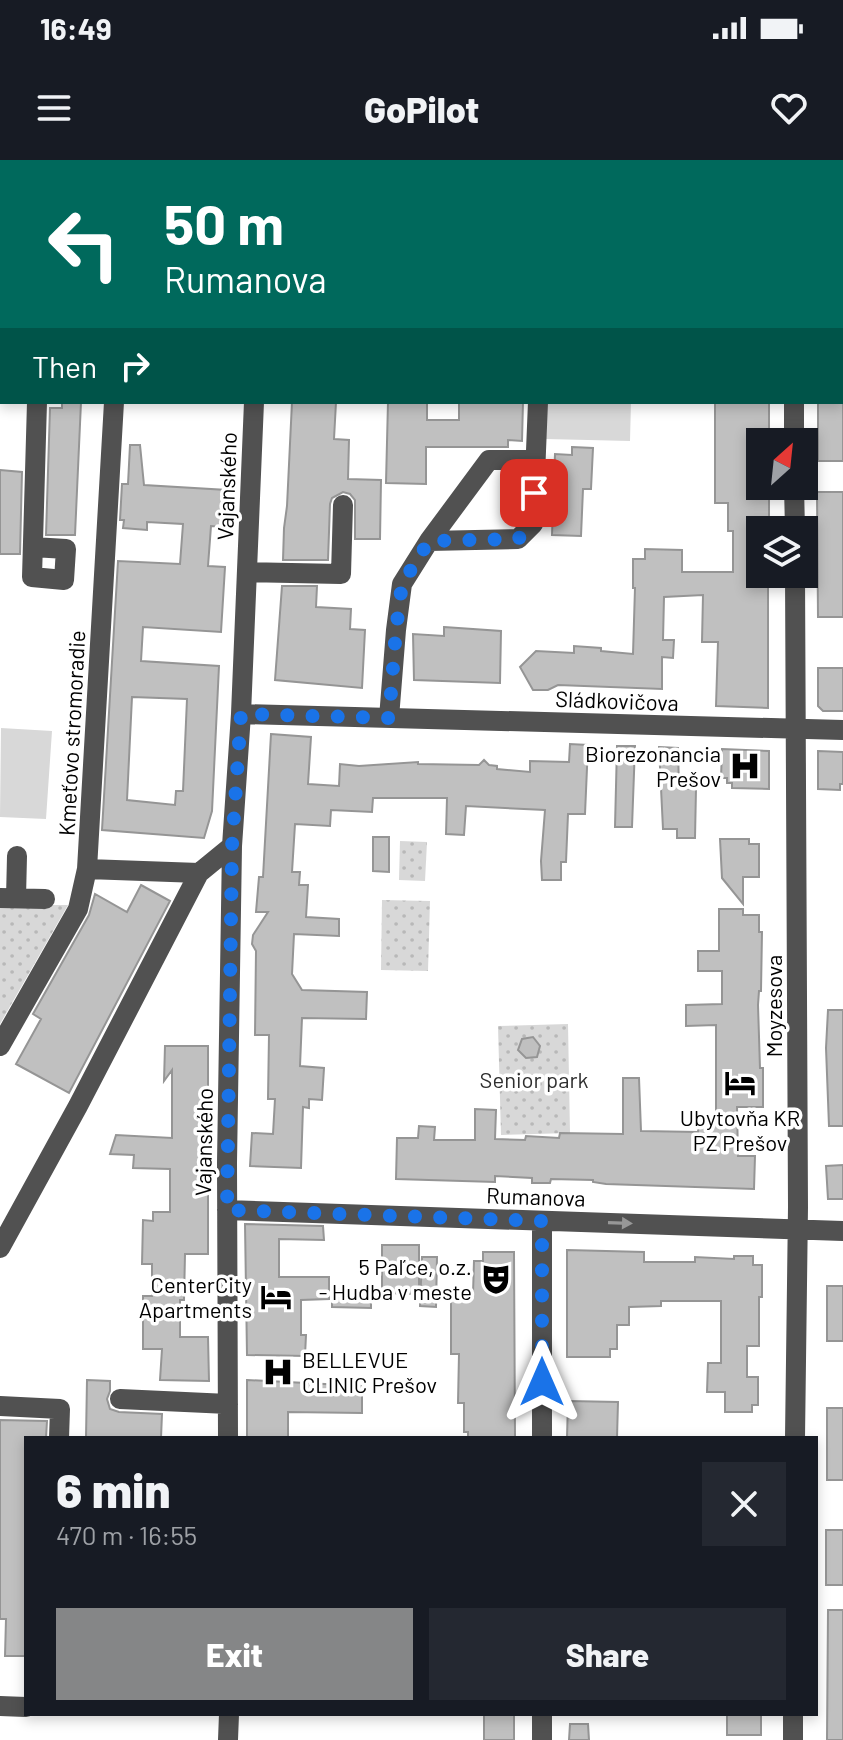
<!DOCTYPE html>
<html lang="en">
<head>
<meta charset="utf-8">
<style>
  body { margin:0; font-family:Barlow,sans-serif; background:#242831; color:#f1f3f6; height:100vh; display:flex; flex-direction:column; font-size:30px; white-space:nowrap }
  * { box-sizing:border-box; margin:0 }
  p { font-size:26px; color:#9ea1a6 }
  .icon { flex:none; width:44px; height:44px; fill:none; stroke:currentColor; stroke-width:2; stroke-linecap:round; stroke-linejoin:round }
  .map { position:relative; flex:1; overflow:hidden }
  .side { position:absolute; left:24px; top:1276px; width:794px; height:280px; display:flex; flex-direction:column; background:#171b24; border-radius:0px; box-shadow:0 4px 12px #0003 }
  .side>* { flex:none }
  .guide { position:absolute; left:0px; top:0px; width:844px; height:244px; box-shadow:0 4px 12px #0003; background:#00695c; color:#fff; overflow:hidden }
  .needle { width:52px; rotate:27deg }
  .fabs { position:absolute; left:746px; top:268px; display:grid; gap:16px }
  .fabs a { display:grid; place-items:center; width:72px; height:72px; border-radius:0px; background:#171b24; box-shadow:0 4px 12px #0003; font-size:40px }
  .pin { position:absolute; display:grid; place-items:center; width:68px; height:68px; color:#fff; margin:-34px; border-radius:16px; box-shadow:0 4px 12px #0006 }
  .me { position:absolute; width:88px; margin:-44px; rotate:0deg; stroke-linejoin:round; filter:drop-shadow(0 0 6px #0008) }
  .turn { display:flex; align-items:center; gap:28px; height:168px; padding:0 32px; font-size:36px }
  .turn .icon { width:104px; height:104px; stroke-width:2.5 }
  .turn b { display:block; font-size:56px; line-height:68px }
  .then { display:flex; align-items:center; height:76px; padding:0 32px; background:#0003; gap:16px; font-size:30px }
  .round { display:grid; place-items:center; flex:none; width:84px; height:84px; border-radius:0px; background:#242831 }
  .overview { display:flex; align-items:center; justify-content:space-between; height:136px; padding:0 32px }
  h1 { font-size:48px; font-weight:800; line-height:60px }
  .cta { display:flex; gap:16px; margin-top:auto; padding:16px 32px }
  .cta a { flex:1; height:92px; border-radius:0px; background:#858687; color:#fff; font-size:32px; font-weight:800; line-height:92px; text-align:center }
  .cta a+a { background:#242831; color:#f1f3f6 }
  .status { display:flex; justify-content:space-between; align-items:center; height:56px; padding:0 40px; background:#171b24; direction:ltr }
  .status svg { height:22px; fill:currentColor }
  header { display:flex; justify-content:space-between; align-items:center; height:104px; padding:0 32px; background:#171b24; font-size:36px; font-weight:800 }
  .map>svg:first-child { display:block }
  .park { fill:url(#park-dots) }
  .pitch { fill:#d8d8d8 }
  .building { fill:#c0c0c0; stroke:#959595; stroke-width:2; fill-rule:evenodd }
  .lines { fill:none; stroke-linecap:round; stroke-linejoin:round }
  .minor-tunnel { stroke:#d9d9d9; stroke-width:20; stroke-dasharray:20 10; stroke-linecap:butt }
  .minor { stroke:#515151; stroke-width:20 }
  .oneway { fill:#979797 }
  .route { stroke:#1a73e8; stroke-width:14; stroke-dasharray:0 25.2 }
  .labels { text-anchor:middle; dominant-baseline:central; stroke-width:7; stroke-linejoin:round; paint-order:stroke }
  .street-label { font-size:22px; fill:#000; stroke:#fff }
  .poi-label { font-size:22px; fill:#000; stroke:#fff; text-anchor:end }
  .park-label { font-size:22px; fill:#2f2f2f; stroke:#fff }
</style>
</head>
<body>
<div class="status"><b>16:49</b><svg viewBox="0 0 49 12"><path d="M0 12V9h3v3zM5 12V6h3v6zM10 12V3h3v9zM15 12V0h3v12zM26 1h20v11H26zM47 4h2v5h-2z"/></svg></div>
<header><svg class="icon" aria-label="menu" viewBox="0 0 24 24"><path d="M4 6h16M4 12h16M4 18h16"/></svg>GoPilot<svg class="icon" aria-label="heart" viewBox="0 0 24 24"><path d="M12 20l-8-8c-3-5 5-10 8-4 3-6 11-1 8 4z"/></svg></header>
<div class="map">
<svg width="843" height="1580" viewBox="0 0 843 1580">
  <defs>
    <pattern id="park-dots" width="8" height="8" patternUnits="userSpaceOnUse" patternTransform="scale(2)"><rect width="8" height="8" fill="#d8d8d8"/><path d="M2 2h.1M6 6h.1" fill="none" stroke="#b8b8b8" stroke-width="1.8" stroke-linecap="round"/></pattern>
  </defs>
  <rect width="100%" height="100%" fill="#fff"/>
  <path class="park" d="M400 681 427 682 425 721 399 720Z
    M382 740 430 741 428 811 381 810Z
    M0 745H68L0 864Z
    M568 864 570 973 501 975 498 866Z"/>
  <path class="pitch" d="M547 242H631L630 281 546 279Z
    M1 568 52 571 46 659 0 657Z"/>
  <path class="building" d="M62 242H81L75 375H46L50 248H62Z
    M292 242H336L334 279 349 280 348 319 381 320 380 379H355V340L350 334 343 332 332 338 330 344 328 400H283L284 368 287 346Z
    M388 242H427V260H459V242H523L522 281 508 280V287H426V324L386 323Z
    M715 242H769V282H760V326H769V370H760V414H768V548L716 546 718 482H702L703 435 664 437 663 480H674L673 498 662 497V529L558 525 548 530H533L520 507 536 491 574 493V486L601 488V491L633 494 635 428H633V399H645V389L682 390V412H733V371H728V343H715Z
    M818 242H843V301H818Z
    M130 285H140L144 325 227 330 225 367 211 366 208 406 225 407 221 472 143 467 141 501 219 506 212 651 204 678 102 670 118 401 180 404 183 364 147 362V370L123 368 124 360H120L122 324H128ZM132 537 187 539 183 631H176L175 645 127 640Z
    M572 287 593 288 591 329H583L581 376 552 375 555 294 572 295Z
    M0 310 22 312 20 394H0Z
    M817 332H843V457H818Z
    M282 426H317L316 447 351 449 350 469 365 470 362 528 275 520Z
    M444 467 501 471 500 523 414 520 413 474 444 476Z
    M818 508H843V551H823L818 546Z
    M271 574 311 577 308 624 339 626 340 604 359 606 418 602V604L479 605 484 600 489 605 497 606V609L530 612V601L569 602 570 584 588 585 585 654H568L566 702H561V720H542L541 701 545 650 466 646 464 675 446 674 447 638H373L372 652 331 650 330 666 295 664 292 712H300L299 725H308L306 757 339 759V776L294 774 292 814 302 830 367 832 366 859 302 858 300 906 324 908 322 940 309 939V948L303 947 301 1008 250 1006 252 973 273 974 275 939H268L269 875H255L256 791 252 784 253 775 268 752H256L259 717H263Z
    M617 586H635L632 667H615Z
    M659 587 678 588 679 628 696 629 695 678H677V669H663Z
    M722 589 769 591V629L732 628V623H727V618H721Z
    M818 591 843 592V624H840V630L818 629Z
    M373 677H389V712L373 711Z
    M720 679H749V684H759V717H743V744L722 718Z
    M141 725 170 741 69 933 16 904 41 859 33 854 89 755 95 734 127 752Z
    M719 749H743V755H759V772H762L761 831H759L758 845 760 908H763V947H737L738 996H755L754 1029 606 1024 593 1022V1020L551 1019 550 1023H532V1018L495 1016V1022L396 1019 397 978H418L419 966 435 967 434 980H475V949L496 950 495 979 525 980 526 976 559 978 560 973 623 974V918H639L641 971 698 972 699 958 716 957V865L686 866V845L722 844V811H698V791H719Z
    M828 850H843V966H829L826 888Z
    M533 877 540 886 537 897 526 898 518 890 522 879Z
    M165 886H208V1094H185L184 1140H180V1177H208L209 1221 160 1220 162 1189H143V1136H152V1104H142L143 1060 153 1061V1052H170V1009L133 1008 134 995 110 994 116 975 172 978V910L164 921Z
    M843 1005V1039H828L826 1006Z
    M245 1064 323 1066 324 1080 279 1079V1117H329V1139L301 1140V1175H306L305 1196 247 1195Z
    M382 1085H419V1134L382 1133Z
    M567 1090 644 1092V1102H695V1097L734 1099V1096H753V1105H762V1137H759V1186H747V1217H758V1245H752V1252H725V1232H707L708 1203H721V1141H661V1146L629 1147V1165H617V1189H610V1197H567Z
    M483 1092H514L515 1278H468V1272H464V1243H458L459 1194H451V1134H473L474 1101H483Z
    M422 1097H437L436 1147 420 1146Z
    M827 1126H843V1181H827Z
    M332 1129 371 1131V1148L332 1147Z
    M87 1220 110 1221V1231L107 1239 110 1249 119 1252 162 1254 161 1278H86Z
    M247 1220 362 1226V1253L288 1252V1278H247Z
    M568 1241 618 1242 617 1278H567Z
    M827 1248H843V1320H827Z
    M0 1260 47 1261 46 1278H26V1496H5L6 1459H0Z
    M826 1370H843V1425H826Z
    M828 1450H843V1580H827Z
    M484 1554H514V1580H484Z
    M727 1554H761V1575H727Z
    M570 1564H588L589 1580H569Z"/>
  <g class="lines">
    <path class="minor-tunnel" d="M0 213H2"/>
    <path class="minor" d="M717 0 719 2
      M128 2 129 0
      M271 2V0
      M402 2V0
      M793 2V0
      M842 61H843
      M794 242V282
      M794 326 795 370
      M429 381 489 300H536
      M33 387 66 389 64 420 32 417 37 242
      M247 412 341 414 343 345
      M795 414 798 1047 795 1278
      M241 554 843 570
      M389 558 396 470 402 424 429 381 518 379 533 364 538 242
      M87 709 199 713
      M0 738 45 739
      M16 738 17 696
      M0 886 78 749 87 709 114 242
      M227 1050 843 1071
      M542 1061V1278
      M0 1088 78 946 199 713 232 686
      M120 1239 228 1244
      M0 1246 60 1249 59 1278
      M228 1278 227 1003 232 686 241 554 254 242
      M0 1546 26 1547
      M228 1580 229 1554
      M542 1580V1554
      M793 1580V1554"/>
  </g>
  <defs><path id="oneway-solid" d="M-6-.8H1V-3.2L6.5 0L1 3.2V.8H-6Z" transform="scale(2)"/></defs>
  <use class="oneway" href="#oneway-solid" transform="translate(620 1063) rotate(2)"/>
  <g class="lines">
    <path class="route" d="M534 333 533 364 518 379 429 381 402 424 396 470 389 558 241 554 232 686 227 1050 542 1061V1222"/>
  </g>
  <defs>
    <symbol id="hospital-bare" viewBox="-9 -9 18 18"><path d="M-5-5h3v3.5h4V-5h3V5h-3V1.5h-4V5h-3Z" fill="#000" stroke="#fff" stroke-width="2.5" paint-order="stroke"/></symbol>
    <symbol id="hotel-bare" viewBox="-9 -9 18 18"><path d="M-6-4.5h1.5V1H6V5H4.5V3h-9V5H-6ZM-4 0a1.8 1.8 0 1 1 3.6 0ZM.5 0V-2.5h3Q6-2.5 6 0Z" fill="#000" stroke="#fff" stroke-width="2.5" paint-order="stroke"/></symbol>
    <symbol id="theatre-bare" viewBox="-9 -9 18 18"><path d="M-5-5.5Q0-4 5-5.5V0Q5 5 0 6Q-5 5-5 0ZM-3.3-2.5H-1v1.5H-3.3ZM1-2.5H3.3v1.5H1ZM-2.8 1Q0 5.5 2.8 1Z" fill="#000" stroke="#fff" stroke-width="2.5" paint-order="stroke"/></symbol>
  </defs>
  <g fill-rule="evenodd">
    <use href="#hospital-bare" x="723" y="584" width="44" height="44"/>
    <use href="#hotel-bare" x="718" y="901" width="44" height="44"/>
    <use href="#theatre-bare" x="474" y="1097" width="44" height="44"/>
    <use href="#hotel-bare" x="254" y="1115" width="44" height="44"/>
    <use href="#hospital-bare" x="256" y="1190" width="44" height="44"/>
  </g>
  <g class="labels">
    <g class="street-label">
      <text transform="translate(226 326) rotate(-88)">Vajanského</text>
      <text transform="translate(617 540) rotate(2)">Sládkovičova</text>
      <text transform="translate(71 573) rotate(-87)">Kmeťovo stromoradie</text>
      <text transform="translate(773 846) rotate(-90)">Moyzesova</text>
      <text transform="translate(203 982) rotate(-89)">Vajanského</text>
      <text transform="translate(536 1036) rotate(2)">Rumanova</text>
    </g>
    <g class="poi-label">
      <text x="721" y="593">Biorezonancia<tspan x="721" dy="25">Prešov</tspan></text>
      <text x="740" y="957" text-anchor="middle">Ubytovňa KR<tspan x="740" dy="25">PZ Prešov</tspan></text>
      <text x="472" y="1106">5 Paľce, o.z.<tspan x="472" dy="25">- Hudba v meste</tspan></text>
      <text x="252" y="1124">CenterCity<tspan x="252" dy="25">Apartments</tspan></text>
      <text x="302" y="1199" text-anchor="start">BELLEVUE<tspan x="302" dy="25">CLINIC Prešov</tspan></text>
    </g>
    <g class="park-label">
      <text x="534" y="919">Senior park</text>
    </g>
  </g>
</svg>
<div class="fabs">
<a><svg class="needle" viewBox="-14 -14 28 28"><path d="M0-13l5 13h-10z" fill="#e53935"/><path d="M0 13l5-13h-10z" fill="#9ea1a6"/></svg></a>
<a><svg class="icon" aria-label="layers" viewBox="0 0 24 24"><path d="M12 4l9 5-9 5-9-5zM3 14l9 5 9-5"/></svg></a>
</div>
<div class="pin" style="left:534px;top:333px;background:#d93025"><svg class="icon" aria-label="arrive" viewBox="0 0 24 24"><path d="M6 21V4h12l-3 4 3 4H6"/></svg></div>
<svg class="me" style="left:542px;top:1222px" viewBox="-20 -20 40 40"><path d="M0-17L14 15 0 8-14 15z" fill="#1a73e8" stroke="#fff" stroke-width="4"/></svg>
<div class="guide">
<div class="turn"><svg class="icon" aria-label="left" viewBox="0 0 24 24"><path d="M17 20v-9H6M10 6l-5 5 5 5"/></svg><div><b>50 m</b>Rumanova</div></div>
<div class="then">Then<svg class="icon" aria-label="right" viewBox="0 0 24 24"><path d="M7 20v-9h11M14 6l5 5-5 5"/></svg></div>
</div>
<section class="side">
<div class="overview"><div><h1>6 min</h1><p>470 m · 16:55</p></div><a class="round"><svg class="icon" aria-label="close" viewBox="0 0 24 24"><path d="M6 6l12 12M18 6L6 18"/></svg></a></div>
<div class="cta"><a>Exit</a><a>Share</a></div>
</section>
</div>
</body>
</html>
